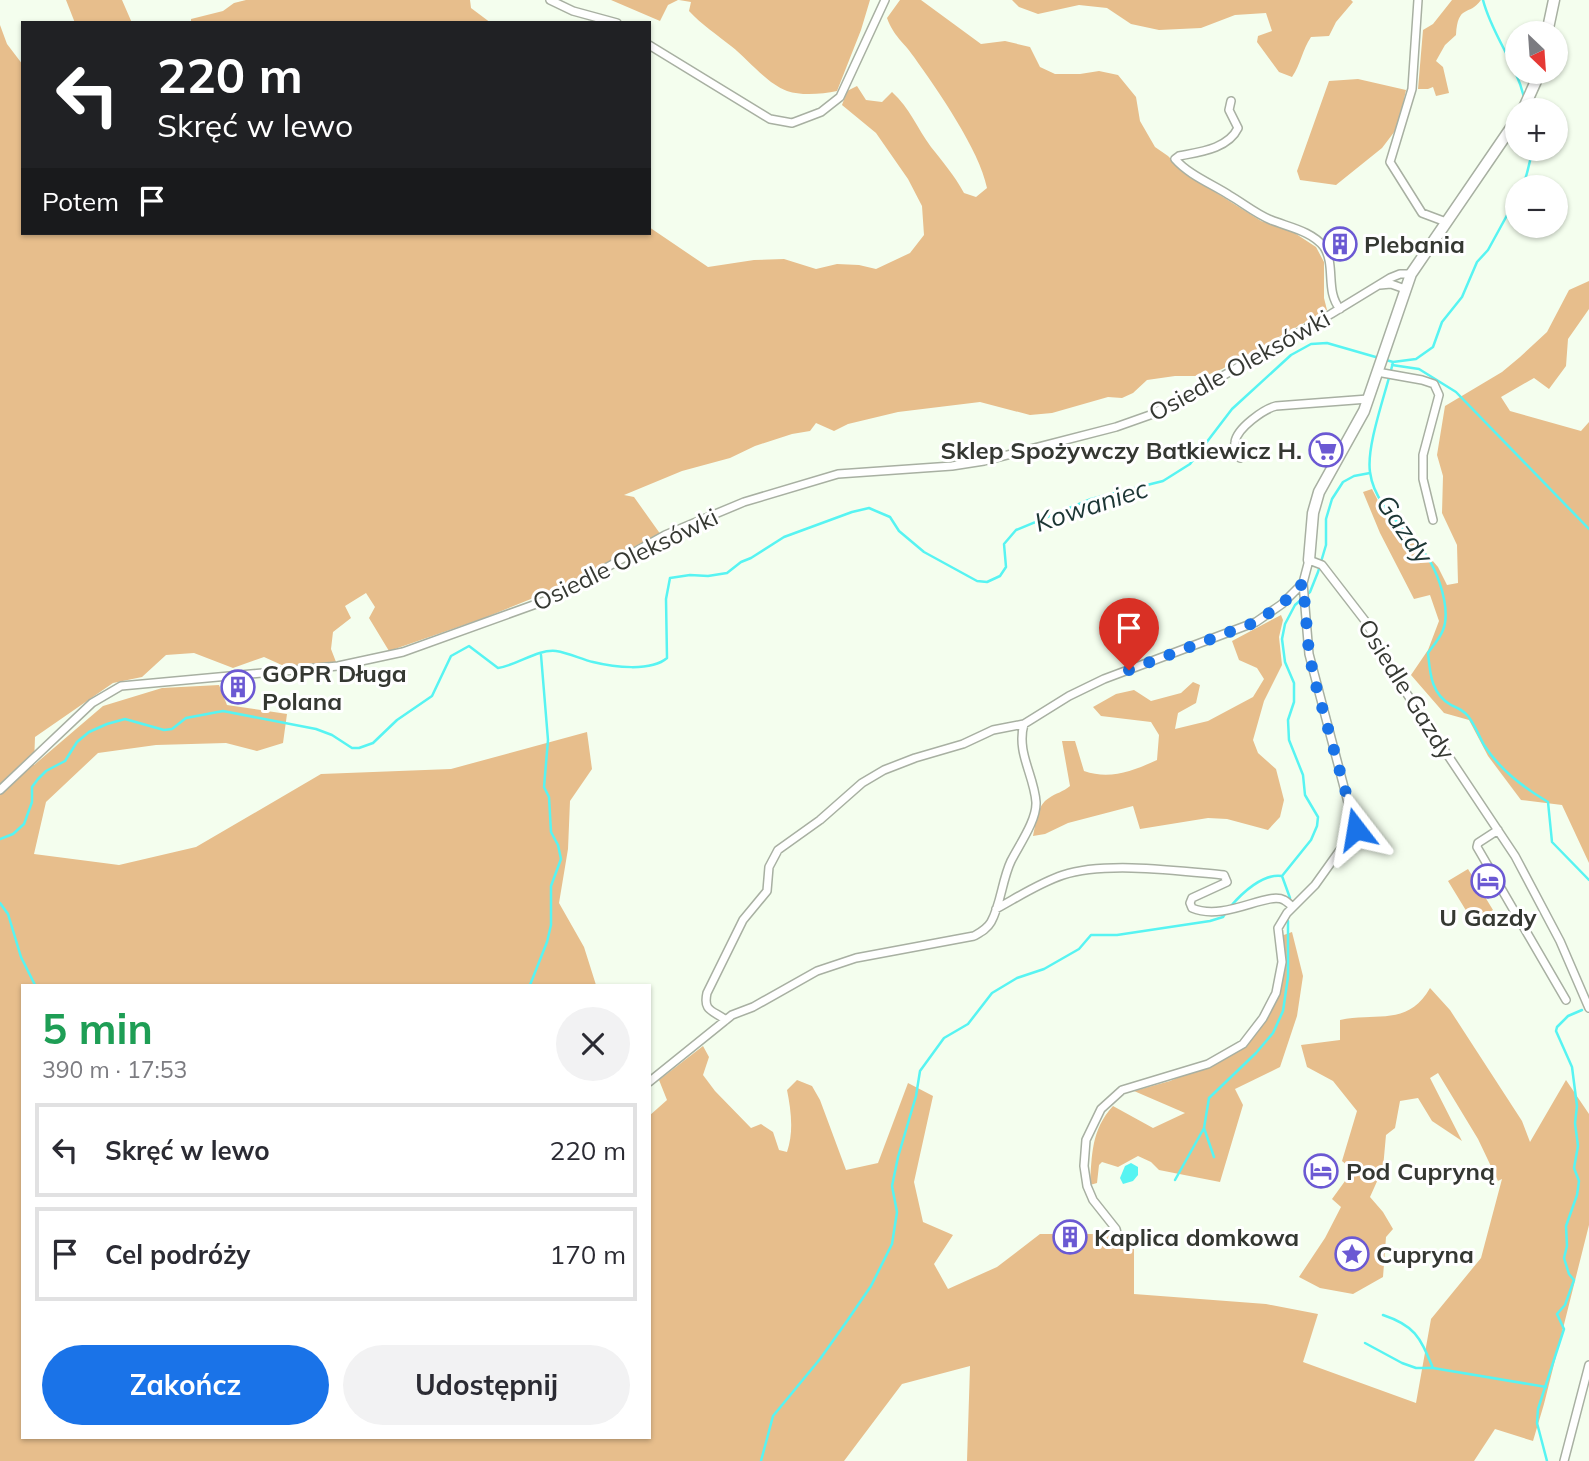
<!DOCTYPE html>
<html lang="pl">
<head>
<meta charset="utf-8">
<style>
  body { margin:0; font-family:Mulish,sans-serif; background:#f2f2f3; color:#2b2b33; height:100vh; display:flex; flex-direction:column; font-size:26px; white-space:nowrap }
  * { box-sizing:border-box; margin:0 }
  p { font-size:23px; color:#7c7c81 }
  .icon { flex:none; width:38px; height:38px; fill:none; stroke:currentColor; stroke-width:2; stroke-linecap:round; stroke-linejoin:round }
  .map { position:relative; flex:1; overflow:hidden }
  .drawer { position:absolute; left:21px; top:984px; width:630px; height:455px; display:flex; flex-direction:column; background:#fff; border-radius:0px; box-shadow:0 2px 5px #0004 }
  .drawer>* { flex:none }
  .hud { position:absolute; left:21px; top:21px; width:630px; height:214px; border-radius:0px; box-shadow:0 2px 5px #0004; background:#202124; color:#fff; overflow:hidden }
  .needle { width:46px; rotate:155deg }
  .buttons { position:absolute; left:1505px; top:21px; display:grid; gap:14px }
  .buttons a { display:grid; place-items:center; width:63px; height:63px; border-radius:50%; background:#fff; box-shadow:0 2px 5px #0004; font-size:35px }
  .pin { position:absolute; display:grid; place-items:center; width:60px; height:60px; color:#fff; margin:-72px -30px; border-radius:50% 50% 50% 0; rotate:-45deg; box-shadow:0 0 7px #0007 }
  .pin .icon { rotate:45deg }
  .me { position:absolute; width:77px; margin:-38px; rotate:346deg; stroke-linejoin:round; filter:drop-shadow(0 0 5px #0008) }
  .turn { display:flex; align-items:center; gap:24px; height:147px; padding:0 21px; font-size:32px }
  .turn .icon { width:91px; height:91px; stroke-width:2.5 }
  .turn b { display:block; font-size:49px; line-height:60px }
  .then { display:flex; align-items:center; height:66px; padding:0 21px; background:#0003; gap:14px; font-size:26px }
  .round { display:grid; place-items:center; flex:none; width:74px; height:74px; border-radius:37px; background:#f2f2f3 }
  .head { display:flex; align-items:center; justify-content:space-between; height:119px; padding:0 21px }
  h1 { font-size:42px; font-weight:700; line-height:52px; color:#1e9e55 }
  .action { display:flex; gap:14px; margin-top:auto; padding:14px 21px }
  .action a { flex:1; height:80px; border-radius:42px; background:#1a73e8; color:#fff; font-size:28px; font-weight:700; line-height:80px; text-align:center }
  .action a+a { background:#f2f2f3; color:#2b2b33 }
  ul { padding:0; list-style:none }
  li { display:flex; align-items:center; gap:21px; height:94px; margin:0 14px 10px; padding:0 7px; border:4px solid #e1e1e2; border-radius:0px }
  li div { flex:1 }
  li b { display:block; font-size:26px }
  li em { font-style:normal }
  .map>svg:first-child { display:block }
  .green { fill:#e7be8c }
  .water { fill:#57f4f2 }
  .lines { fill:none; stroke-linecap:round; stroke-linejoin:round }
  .stream { stroke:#57f4f2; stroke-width:2.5 }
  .street-casing { stroke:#a8b0a2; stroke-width:10 }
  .secondary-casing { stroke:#a8b0a2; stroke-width:13 }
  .street { stroke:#fff; stroke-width:7 }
  .secondary { stroke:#fff; stroke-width:10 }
  .route { stroke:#1a73e8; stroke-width:12; stroke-dasharray:0 21.6 }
  .labels { text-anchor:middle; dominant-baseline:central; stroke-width:6; stroke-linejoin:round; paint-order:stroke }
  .poi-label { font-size:24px; font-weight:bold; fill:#353832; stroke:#fff; text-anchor:start }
  .street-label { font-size:24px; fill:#353832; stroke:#fff }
  .water-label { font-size:26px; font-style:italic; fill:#1c3635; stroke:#fff }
</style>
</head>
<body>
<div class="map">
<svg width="1589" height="1461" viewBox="0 0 1589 1461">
  <rect width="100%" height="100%" fill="#f4feee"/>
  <path class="green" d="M66 0H122L132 23H75Z
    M246 0H470L471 8 491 23H191V19L223 11 234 3Z
    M611 0H678L668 5 660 21Z
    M679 0H870L861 30 837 91C822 94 802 96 787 91 766 83 749 60 731 46 716 34 702 25 689 11L691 2Z
    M900 0H921L981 44 1005 41 1030 47 1040 67 1055 74H1080L1099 71 1118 75 1136 97 1140 121 1155 147 1168 156 1185 173 1261 221 1290 230 1316 247 1324 262V298L1327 310 1222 369 1205 376H1175L1147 380 1133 393 1122 398 1108 397 1052 413 1030 415 980 402 898 412 848 424 834 431 816 423 810 431 792 434 755 446 730 458 682 471 624 495 634 497 661 535 573 582 484 618 389 651 369 618 375 607 366 593 345 606 351 618 333 632 331 649 336 662 284 666 264 657 233 668 194 653 166 655 142 677 113 683 35 737 34 765 103 706 162 688 219 685 227 705 287 714 283 743 257 751 226 743 156 745 98 753 46 802 34 854 119 865 196 847 321 774 451 769 587 732 592 769 570 801 568 849 559 903 584 947 596 985H23V1437H649V1116L667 1100 659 1080 703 1046 709 1057 703 1075 715 1091 751 1128 761 1124 773 1132 779 1150 787 1152C794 1132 791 1110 787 1090L797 1080 812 1086 820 1100 846 1170 878 1163 908 1083 933 1096 914 1182 923 1222 953 1235 934 1264 948 1289 997 1267 1040 1234H1134V1294L1266 1304 1318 1314 1303 1362 1416 1403 1431 1319 1481 1258 1502 1179 1498 1181 1478 1139 1438 1073 1430 1078 1462 1141 1432 1121 1418 1098 1400 1101 1395 1128 1386 1135 1383 1168 1370 1197 1383 1212 1393 1229 1386 1237 1383 1277 1353 1294 1320 1288 1299 1277 1325 1238 1341 1207 1332 1199 1353 1170 1342 1161 1357 1111 1333 1081 1307 1067 1301 1045 1340 1040V1020C1376 1012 1408 1027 1430 988L1450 1010 1522 1121 1530 1142 1566 1080 1589 1114V1225L1544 1404 1533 1441 1495 1429 1474 1461H967L970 1366 902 1384 844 1461H0V25L7 44 23 65V233H649V227L708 267 754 260 784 259 816 269 837 264 859 265 876 269 910 253 924 235 922 206 908 179 876 133 842 105 847 91 857 86 866 100 882 102 892 92C910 108 917 128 931 147 943 162 954 175 964 193L976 197 987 188C979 149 938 91 914 57 903 41 894 37 887 18Z
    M1012 0H1351L1353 2 1336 22 1329 36 1311 37C1302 50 1301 64 1292 77L1279 72 1257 42 1258 36 1272 31 1266 13 1235 15 1201 28 1159 30 1131 24 1107 8 1079 5 1038 14 1019 7Z
    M1452 0H1481C1469 17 1458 3 1456 35L1445 45 1436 61 1443 67 1449 93 1436 96 1433 87 1428 89H1418L1423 30 1433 24Z
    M1358 79 1406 90 1398 127 1382 148 1336 185 1300 180 1297 171 1329 81Z
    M1589 281V309L1568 339 1566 366 1549 389 1534 378 1501 397 1510 411 1581 431 1589 422V863L1562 805 1521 800 1488 756 1469 720 1444 713 1411 675 1428 650 1439 621 1430 595 1414 599 1380 533 1363 492 1372 489 1387 518 1419 545 1438 567 1447 585 1458 583 1457 545 1442 513 1443 476 1437 455 1445 406 1502 372 1520 357 1547 332 1569 290Z
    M1281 615 1283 620 1279 637 1282 665 1264 701 1253 740 1258 753 1276 769 1284 800 1280 817 1268 830 1227 819 1208 818 1140 829 1133 806 1068 823 1045 834 1033 836C1036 823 1037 805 1049 798 1056 793 1063 792 1070 786L1062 741H1075L1084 771C1110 780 1133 771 1157 760L1159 735 1151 722 1101 716 1093 707 1116 694 1134 690 1151 701 1181 693 1193 682 1200 685 1196 703 1178 713 1175 729 1208 721 1253 697 1264 679 1257 668 1239 660 1232 641Z
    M1468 869 1493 910 1473 922 1448 881Z
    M1292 932 1303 976 1297 1016 1280 1067 1235 1089 1243 1105 1220 1182 1159 1170 1151 1162 1138 1156 1118 1167 1102 1162 1099 1165 1097 1183 1090 1185C1092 1155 1091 1130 1113 1106L1153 1128 1185 1113 1134 1091 1170 1081 1232 1055 1272 1009 1281 936Z"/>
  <path class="water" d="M1131 1163 1138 1167V1175L1133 1181 1123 1184 1120 1178 1125 1166Z"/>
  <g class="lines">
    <path class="stream" d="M1483 0C1492 35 1515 61 1524 97
      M1522 187C1529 173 1528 162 1534 149
      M1393 362C1387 390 1366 445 1370 472 1374 503 1400 524 1419 546 1432 561 1440 580 1444 599 1446 609 1447 620 1443 630 1440 638 1433 646 1428 653 1430 673 1431 694 1451 705 1458 708 1463 710 1468 716 1475 725 1479 736 1484 745 1500 770 1523 787 1548 802L1552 842 1589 880
      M1392 365 1419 369 1456 392 1589 529
      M0 839 13 834 24 824 32 802V787L38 779 46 771 65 761 77 742 89 732 107 724 125 719 164 730 172 729 186 718 223 711 316 729 332 735 352 748H359L373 743 397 720 432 696 451 656 469 646 498 668C518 665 537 649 556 651 569 653 581 659 593 662 613 667 651 672 667 658L666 599 670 578 690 575 708 576 727 573 741 562 751 558 784 537 852 512 869 508 890 517 899 531 924 552 977 581 987 582 1000 576 1006 567 1004 544 1016 530 1091 499 1163 481 1190 464 1232 409 1291 355 1311 344 1327 343 1393 362 1416 359 1433 347 1442 322 1462 297 1477 262 1488 250 1517 197
      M1282 876 1290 898
      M0 903 8 914 21 957 35 985
      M1230 907C1242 893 1263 873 1282 876L1311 840 1317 826 1318 817 1305 795 1303 775 1289 740 1288 720 1294 702V683L1285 662 1282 639 1285 624 1295 605 1310 592 1318 572 1326 545V519L1332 499 1343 482 1354 476 1370 473
      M530 985 547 942 551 925V886L561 859 558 845 551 832 549 797 544 787 548 740 541 655
      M1204 1128 1214 1157
      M1175 1180 1204 1128 1209 1098 1256 1053 1273 1033 1283 1011 1288 977V921
      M1383 1315C1416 1326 1420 1338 1433 1368
      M1365 1343 1402 1363 1416 1368H1433L1546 1387
      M761 1461 773 1416 820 1359 847 1321 871 1286 892 1244 897 1212 892 1186 898 1157 916 1096 920 1071 944 1038 968 1024 992 993 1017 978 1044 969 1079 949 1091 935H1117L1210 921 1223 917 1226 912
      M1547 1461 1537 1423 1538 1409 1564 1329 1557 1314 1565 1305 1574 1280 1569 1274 1564 1258 1567 1246 1566 1226 1577 1195 1579 1181 1574 1168 1578 1146 1575 1123 1577 1106 1572 1067 1556 1031 1557 1027 1568 1016 1582 1010"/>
    <defs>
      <path id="street" d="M550 0 573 11 617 23
        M1418 0 1412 89 1390 162 1422 213 1446 222
        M649 45 770 119 792 123 821 112 840 97 885 0
        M1231 101 1229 110 1238 128C1228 149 1199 152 1179 156L1175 159C1189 175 1212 184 1229 195 1243 203 1256 214 1271 220 1288 227 1312 231 1324 247 1336 266 1325 291 1340 309
        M1380 285 1391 284 1405 289
        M1377 372 1422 380 1434 384 1439 395 1423 455V479L1433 520
        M1240 458C1238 453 1234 448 1235 442 1237 428 1264 409 1276 406L1368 399
        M0 790 92 703 121 686 338 666 403 652 550 599 665 535 744 502 838 474 952 466 984 461 1116 427 1150 415 1184 398 1331 314 1390 278 1400 274H1411
        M1498 830 1478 843 1477 847 1566 1000
        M996 909C1018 897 1039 883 1063 875 1105 861 1180 871 1224 875L1227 882 1192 898 1190 903 1192 908C1225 922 1267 891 1284 900 1288 902 1290 905 1293 907
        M726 1020C712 1010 703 1011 707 993L743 920 767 891 769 867 778 850 820 820 862 783 884 770 915 758 963 744 993 730 1024 724
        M649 1082 732 1015 753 1007 817 971 856 958 974 936C981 932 987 929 991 922 1001 904 1002 880 1011 861 1019 845 1037 820 1036 802 1034 775 1016 752 1024 724L1069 696 1104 679 1256 622 1282 604 1303 583
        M1119 1241 1116 1229 1093 1200 1087 1186 1084 1166 1086 1140 1101 1109 1122 1090 1208 1064 1243 1044 1263 1018 1276 993 1282 962 1278 928 1287 913 1315 885 1355 829 1309 654 1303 583 1309 560 1322 565 1366 622 1397 679 1515 856 1560 941 1589 1008
        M1564 1461 1589 1365"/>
      <path id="secondary" d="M1547 33 1554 0
        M1523 110 1540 72
        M1309 560 1313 513 1319 492 1364 411 1411 274 1517 119"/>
    </defs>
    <use href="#street" class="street-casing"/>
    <use href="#secondary" class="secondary-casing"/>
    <use href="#street" class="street"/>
    <use href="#secondary" class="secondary"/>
  </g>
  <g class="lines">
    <path class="route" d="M1129 670 1256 622 1282 604 1303 583 1309 653 1315 682 1356 829"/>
  </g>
  <defs>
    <symbol id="building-ring" viewBox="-11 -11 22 22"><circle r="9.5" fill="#fff" stroke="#6b59d3" stroke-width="1.5"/><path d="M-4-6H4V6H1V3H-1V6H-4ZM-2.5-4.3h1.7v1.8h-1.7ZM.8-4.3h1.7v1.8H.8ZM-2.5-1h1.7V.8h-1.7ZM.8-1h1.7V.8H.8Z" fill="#6b59d3"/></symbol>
    <symbol id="supermarket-ring" viewBox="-11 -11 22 22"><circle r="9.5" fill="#fff" stroke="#6b59d3" stroke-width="1.5"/><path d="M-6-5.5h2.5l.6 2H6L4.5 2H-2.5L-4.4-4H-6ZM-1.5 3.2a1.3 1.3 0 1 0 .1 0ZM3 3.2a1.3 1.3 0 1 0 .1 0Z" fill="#6b59d3"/></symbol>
    <symbol id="hotel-ring" viewBox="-11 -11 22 22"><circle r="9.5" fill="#fff" stroke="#6b59d3" stroke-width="1.5"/><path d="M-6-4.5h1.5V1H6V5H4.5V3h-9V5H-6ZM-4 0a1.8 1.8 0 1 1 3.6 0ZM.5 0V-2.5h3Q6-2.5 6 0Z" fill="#6b59d3"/></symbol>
    <symbol id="sight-ring" viewBox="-11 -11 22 22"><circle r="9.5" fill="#fff" stroke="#6b59d3" stroke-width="1.5"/><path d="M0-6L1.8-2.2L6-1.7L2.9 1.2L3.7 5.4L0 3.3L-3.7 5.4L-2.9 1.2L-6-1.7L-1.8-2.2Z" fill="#6b59d3"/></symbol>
  </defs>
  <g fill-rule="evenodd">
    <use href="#building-ring" x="1321" y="225" width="38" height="38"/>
    <use href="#supermarket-ring" x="1307" y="431" width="38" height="38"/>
    <use href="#building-ring" x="219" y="668" width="38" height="38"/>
    <use href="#hotel-ring" x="1469" y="862" width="38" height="38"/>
    <use href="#hotel-ring" x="1302" y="1152" width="38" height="38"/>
    <use href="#building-ring" x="1051" y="1218" width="38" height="38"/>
    <use href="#sight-ring" x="1333" y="1235" width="38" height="38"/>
  </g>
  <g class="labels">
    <g class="poi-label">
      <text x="1364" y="244">Plebania</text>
      <text x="1302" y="450" text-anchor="end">Sklep Spożywczy Batkiewicz H.</text>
      <text x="262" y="673">GOPR Długa<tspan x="262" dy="28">Polana</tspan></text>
      <text x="1488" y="917" text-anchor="middle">U Gazdy</text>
      <text x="1346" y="1171">Pod Cupryną</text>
      <text x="1094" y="1237">Kaplica domkowa</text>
      <text x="1376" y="1254">Cupryna</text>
    </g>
    <g class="street-label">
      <text transform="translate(1239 365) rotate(-29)">Osiedle Oleksówki</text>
      <text transform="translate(625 559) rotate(-26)">Osiedle Oleksówki</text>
      <text transform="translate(1407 689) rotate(58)">Osiedle Gazdy</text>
    </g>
    <g class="water-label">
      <text transform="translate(1091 505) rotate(-18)">Kowaniec</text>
      <text transform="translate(1405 529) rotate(55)">Gazdy</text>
    </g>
  </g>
</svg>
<div class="buttons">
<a><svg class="needle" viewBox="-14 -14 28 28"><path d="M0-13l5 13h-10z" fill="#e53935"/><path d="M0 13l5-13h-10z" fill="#7c7c81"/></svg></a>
<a>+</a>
<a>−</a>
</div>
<div class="pin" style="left:1129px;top:670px;background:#d93025"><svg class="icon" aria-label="arrive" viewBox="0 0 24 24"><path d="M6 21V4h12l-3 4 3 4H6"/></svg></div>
<svg class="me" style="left:1356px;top:829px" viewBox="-20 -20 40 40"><path d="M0-17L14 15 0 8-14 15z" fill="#1a73e8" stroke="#fff" stroke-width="4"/></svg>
<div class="hud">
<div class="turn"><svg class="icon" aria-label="left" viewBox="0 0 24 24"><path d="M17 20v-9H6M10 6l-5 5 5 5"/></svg><div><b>220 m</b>Skręć w lewo</div></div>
<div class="then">Potem<svg class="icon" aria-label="arrive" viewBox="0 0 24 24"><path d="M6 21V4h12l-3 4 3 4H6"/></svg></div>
</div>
<section class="drawer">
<div class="head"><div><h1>5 min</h1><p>390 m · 17:53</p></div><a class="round"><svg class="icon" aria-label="close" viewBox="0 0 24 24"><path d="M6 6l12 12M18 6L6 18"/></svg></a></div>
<ul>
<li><svg class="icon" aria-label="left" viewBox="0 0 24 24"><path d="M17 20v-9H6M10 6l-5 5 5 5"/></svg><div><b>Skręć w lewo</b></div><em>220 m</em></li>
<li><svg class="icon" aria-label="arrive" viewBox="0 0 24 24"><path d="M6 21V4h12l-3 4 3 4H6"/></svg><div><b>Cel podróży</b></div><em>170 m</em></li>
</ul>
<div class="action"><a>Zakończ</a><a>Udostępnij</a></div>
</section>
</div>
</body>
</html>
